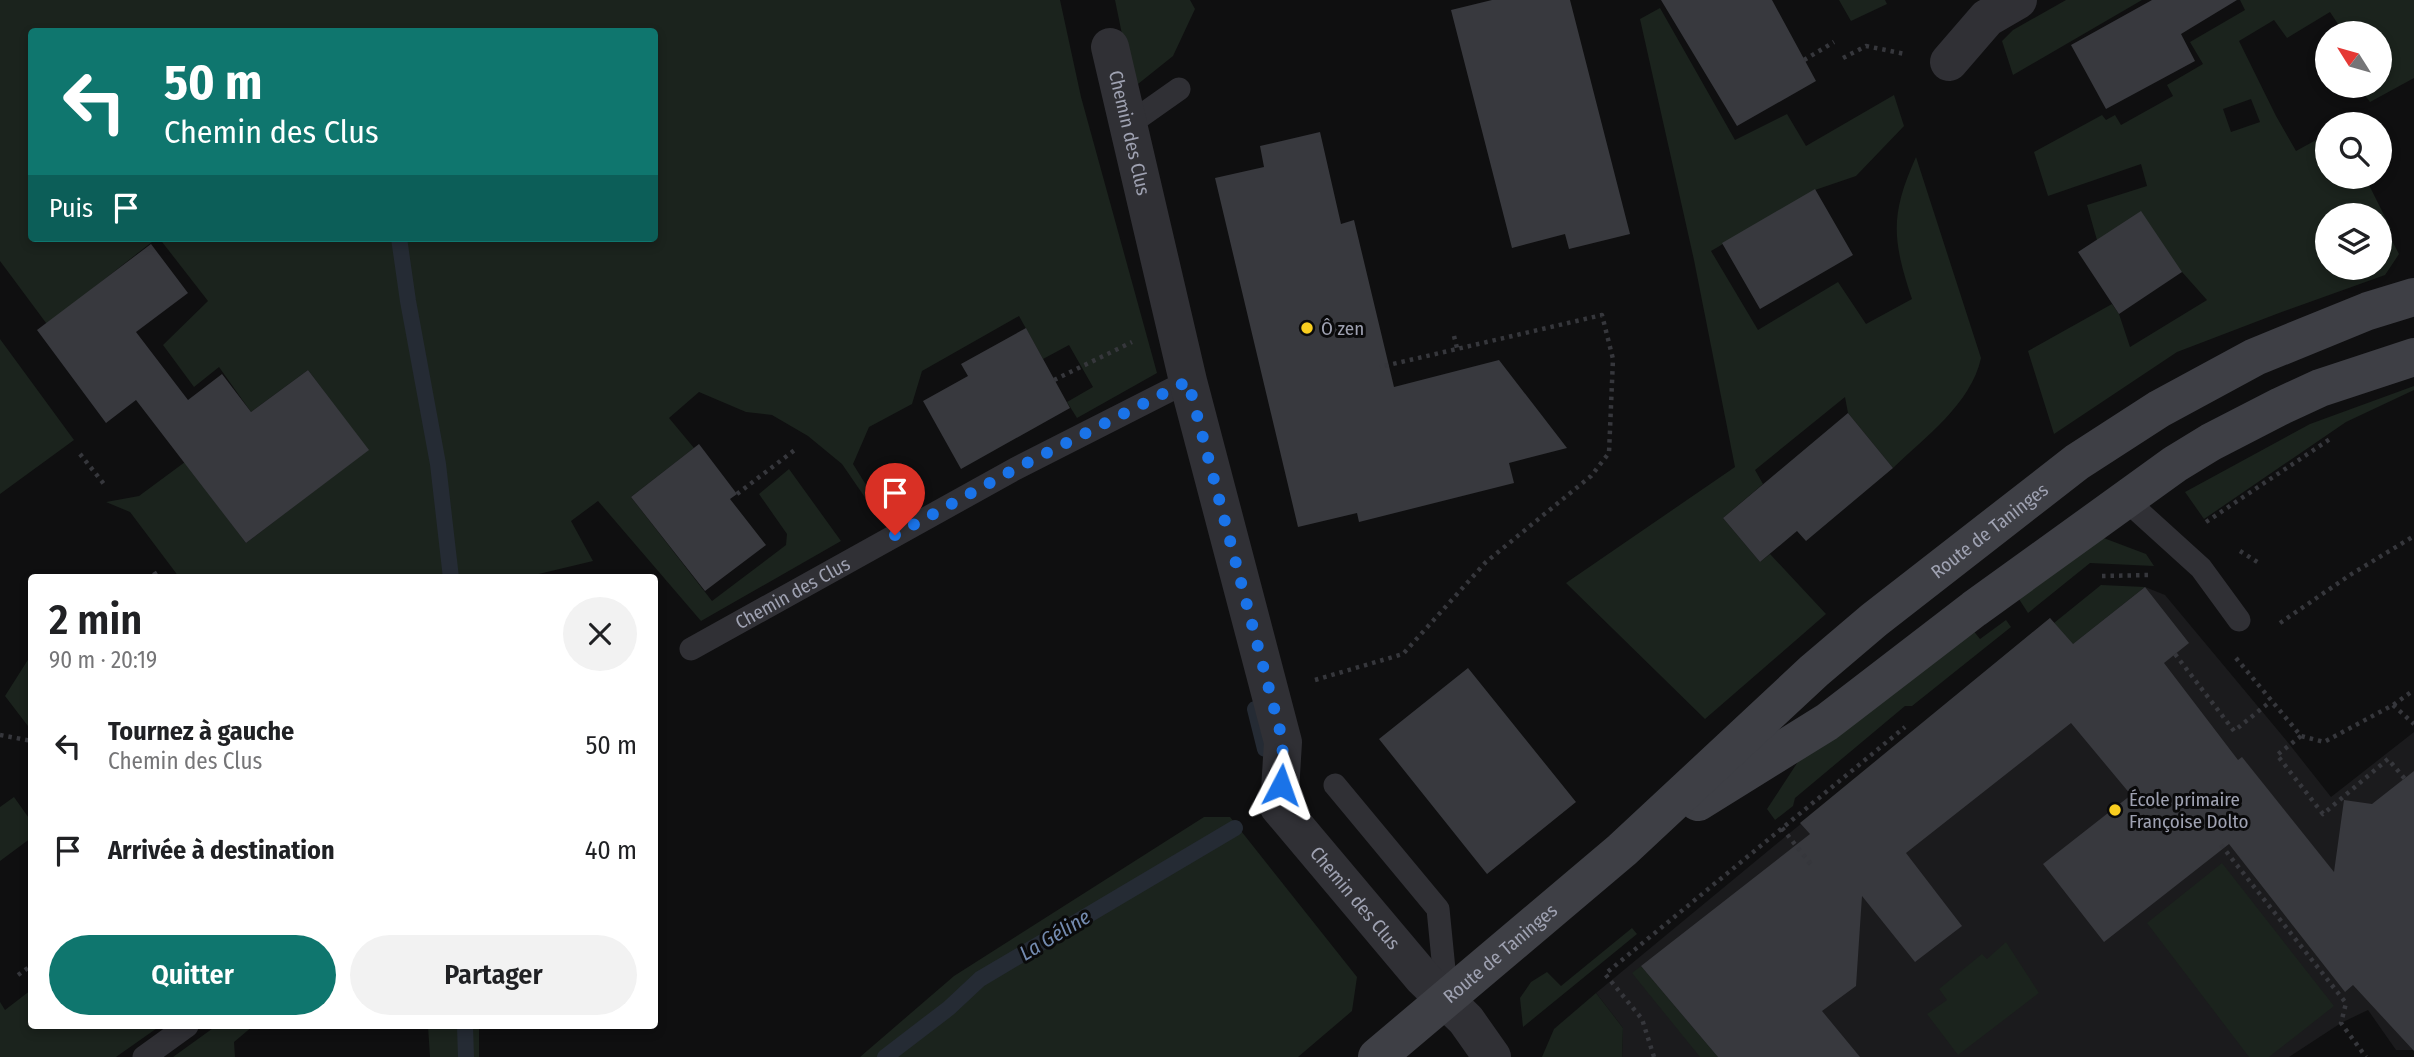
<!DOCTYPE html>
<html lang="fr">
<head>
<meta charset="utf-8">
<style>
  body { margin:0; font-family:"Fira Sans Condensed",sans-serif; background:#f2f2f2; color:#202124; height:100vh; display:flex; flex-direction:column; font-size:26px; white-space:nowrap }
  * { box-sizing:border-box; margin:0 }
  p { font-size:23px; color:#757577 }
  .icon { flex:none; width:38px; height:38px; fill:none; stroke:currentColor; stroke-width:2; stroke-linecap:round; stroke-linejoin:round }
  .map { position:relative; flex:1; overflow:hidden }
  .panel { position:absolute; left:28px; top:574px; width:630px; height:455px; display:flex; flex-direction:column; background:#fff; border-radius:7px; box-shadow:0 4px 10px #0003 }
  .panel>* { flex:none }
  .top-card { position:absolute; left:28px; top:28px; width:630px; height:214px; border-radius:7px; box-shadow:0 4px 10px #0003; background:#0f766e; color:#fff; overflow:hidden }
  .needle { width:46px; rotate:307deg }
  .buttons { position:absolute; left:2315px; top:21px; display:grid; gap:14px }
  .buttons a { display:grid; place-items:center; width:77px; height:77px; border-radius:50%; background:#fff; box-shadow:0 4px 10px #0003; font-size:35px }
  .pin { position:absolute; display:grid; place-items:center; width:60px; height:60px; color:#fff; margin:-72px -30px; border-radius:50% 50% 50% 0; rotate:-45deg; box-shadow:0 0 7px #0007 }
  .pin .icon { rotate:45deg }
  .me { position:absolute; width:77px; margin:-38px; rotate:4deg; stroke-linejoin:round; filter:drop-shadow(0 0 5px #0008) }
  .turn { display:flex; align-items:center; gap:24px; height:147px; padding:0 21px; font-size:32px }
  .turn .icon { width:91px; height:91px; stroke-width:2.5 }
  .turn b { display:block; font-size:49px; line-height:60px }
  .then { display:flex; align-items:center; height:66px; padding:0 21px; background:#0003; gap:14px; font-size:26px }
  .round { display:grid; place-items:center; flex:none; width:74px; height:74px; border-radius:37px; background:#f2f2f2 }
  .overview { display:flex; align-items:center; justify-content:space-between; height:119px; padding:0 21px }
  h1 { font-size:42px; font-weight:600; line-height:52px }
  .primary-button { display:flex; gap:14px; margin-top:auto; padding:14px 21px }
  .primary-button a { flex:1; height:80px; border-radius:42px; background:#0f766e; color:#fff; font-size:28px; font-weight:600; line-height:80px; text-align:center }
  .primary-button a+a { background:#f2f2f2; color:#202124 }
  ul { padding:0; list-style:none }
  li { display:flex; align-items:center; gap:21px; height:105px; padding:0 21px }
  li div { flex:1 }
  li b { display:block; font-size:26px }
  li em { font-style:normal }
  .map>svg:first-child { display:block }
  .built { fill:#1b1b1d }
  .green { fill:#1b231d; fill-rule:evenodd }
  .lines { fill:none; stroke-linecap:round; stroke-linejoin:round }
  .stream { stroke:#252b34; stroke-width:16 }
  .building { fill:#38393e }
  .path { stroke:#36373c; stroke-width:4.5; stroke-dasharray:3.5 5; stroke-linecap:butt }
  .lane { stroke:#303035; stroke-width:23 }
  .street { stroke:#303035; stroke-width:38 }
  .secondary { stroke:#3e3f45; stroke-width:38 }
  .route { stroke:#1a73e8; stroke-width:12; stroke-dasharray:0 21.6 }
  .poi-dot { fill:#f9ce1f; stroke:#0a0a0b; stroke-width:2.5 }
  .labels { text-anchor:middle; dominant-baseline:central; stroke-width:6; stroke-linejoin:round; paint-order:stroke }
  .street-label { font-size:19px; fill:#9fa2b2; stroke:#0a0a0b }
  .poi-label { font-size:19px; fill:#9fa2b2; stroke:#0a0a0b; text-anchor:start }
  .water-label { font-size:21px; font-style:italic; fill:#748bb0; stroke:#0a0a0b }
</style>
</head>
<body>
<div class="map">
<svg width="2414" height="1057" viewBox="0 0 2414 1057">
  <rect width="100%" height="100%" fill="#0f0f10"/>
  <path class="built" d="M2145 587 2165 595 2290 745 2331 797 2414 732V1050H2396L2368 1010 2341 1023 2289 1057H1622L1623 1028 1596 993 2050 618 2072 645Z"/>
  <path class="green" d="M0 0H1060L1081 97 1157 373 1077 418 1067 402 1093 387 1069 345 1043 359 1019 316 922 371 912 404 869 427 853 464 886 517 875 512 842 464 808 436 772 415 746 412 699 392 669 418 694 448 631 497 712 601 786 545 787 534 759 494 789 469 841 541 701 621 598 501 571 521 593 561 526 577H179L130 512 106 502 139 496 185 462 246 543 368 450 308 370 251 412 219 367 194 387 163 345 208 301 159 238H654V32H32V238H157L92 289 55 335 0 261Z
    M1115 0H1190L1195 9 1173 56 1133 88Z
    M1839 0H1885L1887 4 1851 21Z
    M2066 0H2142L2013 75 2002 41 2013 30Z
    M2240 0H2414V78L2370 102 2358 86H2380V33H2344L2330 12 2287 38 2274 20 2239 41 2276 116 2296 151 2327 134 2328 177H2365L2391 229 2387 231 2399 254 2385 275 2279 313 2177 352 2054 434 2028 351 2112 304 2119 314 2130 347 2207 300 2182 272 2097 240 2087 205 2147 186 2141 164 2048 196 2034 152 2102 115 2106 120 2115 115 2121 125 2173 96 2167 85 2203 64 2190 42 2245 10ZM2251 99 2260 122 2231 132 2223 109ZM2328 215H2380V268H2328Z
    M1660 8 1735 140 1787 114 1806 146 1894 95 1904 126 1856 176 1815 190 1711 251 1758 330 1838 282 1866 324 1912 299C1892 239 1890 215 1916 157L1981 358C1971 404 1925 437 1893 468L1848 413 1845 397 1755 470 1763 484 1723 518 1760 562 1770 554 1826 614 1705 719 1566 583 1735 467 1694 260 1640 19Z
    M0 339 74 440 0 494Z
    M2414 386V390L2346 422 2204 519 2185 492 2310 424Z
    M2101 537 2146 554 2154 566 2090 563 2028 613 2017 596Z
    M2101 585 2145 587 2072 645 2054 623Z
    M2006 620 2011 627 1912 706H1905L1795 798 1793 806 1775 820 1767 809 1803 754 1972 629 1980 639Z
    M31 655V730L5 696Z
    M14 797 31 821V838L0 861V807Z
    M1204 817H1230L1357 977 1352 1011 1298 1057H860L954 976Z
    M2222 863 2334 1006 2269 1057H2249L2147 923Z
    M1632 928 1637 934 1523 1027 1520 998 1531 982 1547 972 1561 986Z
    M2006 942 2039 993 1958 1055 1927 1014 1947 1000 1939 989 1982 954 1987 959Z
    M1641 966 1718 1057H1700L1632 973Z
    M31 990 32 1026H160L116 1057H0V1002L5 1010Z
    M1596 993 1623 1028 1622 1057H1542L1554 1029Z
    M216 1026H253L234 1042 235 1057H173Z
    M428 1026H479V1057H430Z"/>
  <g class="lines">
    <path class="stream" d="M399 238 408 301 438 464 451 578
      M1255 709 1265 749
      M465 1026 466 1057
      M885 1057 949 1008 980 979 1235 828"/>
  </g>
  <path class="building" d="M1492 0H1570L1630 234 1569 249 1565 234 1512 248 1451 10Z
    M1661 0H1772L1816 81 1737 126Z
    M2152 0H2237L2181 34 2195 61 2106 109 2071 45Z
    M1320 132 1341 224 1354 220 1394 387 1499 360 1567 448 1509 463 1514 483 1359 522 1357 513 1298 527 1215 178 1264 167 1260 146Z
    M1815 189 1853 255 1760 309 1722 243Z
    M2141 211 2182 272 2119 314 2078 252Z
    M151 244 188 293 136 332 188 400 222 374 251 412 308 370 369 450 246 543 136 400 106 423 37 330Z
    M1026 328 1070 408 961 469 923 401 968 376 961 364Z
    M1848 413 1893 468 1806 541 1797 531 1760 562 1723 518Z
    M699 444 737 494 730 499 766 545 705 591 631 497Z
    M2145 587 2189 643 2164 663 2238 760 2242 757 2334 872 2344 800 2372 804 2414 771V1051L2353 985 2345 992 2229 844 2104 942 2043 864 2131 795 2071 723 1906 853 1962 926 1915 962 1862 896 1856 986 1822 1011 1860 1057H1718L1641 966 1810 834 1800 823 2050 618 2073 644Z
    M1468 668 1576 802 1487 874 1379 739Z"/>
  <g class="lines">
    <path class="path" d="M1843 58 1866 46 1905 54
      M1804 60 1834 42
      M1454 336 1457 348
      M1054 380 1132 342
      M80 454 104 484
      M737 494 796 449
      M2206 522 2330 439
      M2240 551 2259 563
      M154 572 158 578
      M2102 576 2150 575
      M2280 623 2350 575 2414 536
      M2175 654 2234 731 2271 701
      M2236 658 2301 736 2324 742 2393 705 2414 690
      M1315 680 1403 654 1486 562 1591 476 1609 453 1613 359 1602 315 1380 367
      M2393 705 2414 724
      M0 735 32 741
      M2301 736 2277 755 2323 814 2388 759 2405 779
      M1782 828 1813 867
      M2221 845 2346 1003 2341 1023 2366 1057
      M18 975 32 965
      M1654 1057 1642 1019 1605 974 1905 727"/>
    <g class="lane">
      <path d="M1128 125 1179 89"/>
      <path d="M2126 500 2201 568 2239 620"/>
      <path id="s1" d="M691 649 1015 469 1188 381"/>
      <path d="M1335 785 1438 909 1447 1000"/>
      <path d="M144 1057 187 1026"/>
    </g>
    <g class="street">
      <path id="s2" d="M1110 47 1188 381 1283 742 1279 807 1423 978 1466 1020 1492 1057"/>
      <path d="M1949 62 1987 18 2018 0"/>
    </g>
    <g class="secondary">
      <path d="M1698 802 1827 722 1974 609 2175 464 2211 442 2281 406 2320 388 2414 357"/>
      <path id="s3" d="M1377 1057 1622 850 1814 671 1874 620 2077 462 2159 409 2255 357 2368 311 2414 297"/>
    </g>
  </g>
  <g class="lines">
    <path class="route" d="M895 535 1015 469 1188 381 1283 742 1281 785"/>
  </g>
  <g class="poi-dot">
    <circle cx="1307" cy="328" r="7"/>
    <circle cx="2115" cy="810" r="7"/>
  </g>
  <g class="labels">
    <g class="street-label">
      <text stroke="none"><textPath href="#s2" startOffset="88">Chemin des Clus</textPath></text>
      <text stroke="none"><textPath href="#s3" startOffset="808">Route de Taninges</textPath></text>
      <text stroke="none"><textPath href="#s1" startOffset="116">Chemin des Clus</textPath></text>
      <text stroke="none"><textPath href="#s2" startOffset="900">Chemin des Clus</textPath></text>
      <text stroke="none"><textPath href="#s3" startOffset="161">Route de Taninges</textPath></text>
    </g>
    <g class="poi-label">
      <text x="1321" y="328">Ô zen</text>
      <text x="2129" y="799">École primaire<tspan x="2129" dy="22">Françoise Dolto</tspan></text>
    </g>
    <g class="water-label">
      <text transform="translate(1055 935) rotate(-31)">La Géline</text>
    </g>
  </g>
</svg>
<div class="buttons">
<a><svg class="needle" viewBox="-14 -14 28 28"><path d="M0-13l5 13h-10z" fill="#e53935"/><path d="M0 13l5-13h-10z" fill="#757577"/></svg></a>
<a><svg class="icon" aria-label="search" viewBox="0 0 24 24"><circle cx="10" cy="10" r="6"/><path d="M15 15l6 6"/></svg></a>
<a><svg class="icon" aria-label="layers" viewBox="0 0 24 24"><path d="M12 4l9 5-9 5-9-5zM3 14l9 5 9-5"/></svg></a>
</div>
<div class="pin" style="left:895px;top:535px;background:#d93025"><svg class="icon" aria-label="arrive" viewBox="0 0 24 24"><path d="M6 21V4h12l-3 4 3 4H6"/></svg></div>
<svg class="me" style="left:1281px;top:785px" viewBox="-20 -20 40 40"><path d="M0-17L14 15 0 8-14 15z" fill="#1a73e8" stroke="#fff" stroke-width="4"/></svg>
<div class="top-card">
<div class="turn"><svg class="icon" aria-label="left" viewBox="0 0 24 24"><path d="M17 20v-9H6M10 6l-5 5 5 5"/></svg><div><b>50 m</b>Chemin des Clus</div></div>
<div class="then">Puis<svg class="icon" aria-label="arrive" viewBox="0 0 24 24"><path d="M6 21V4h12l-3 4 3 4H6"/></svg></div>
</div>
<section class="panel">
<div class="overview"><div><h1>2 min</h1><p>90 m · 20:19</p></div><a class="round"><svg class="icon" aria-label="close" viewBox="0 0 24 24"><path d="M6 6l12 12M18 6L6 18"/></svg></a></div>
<ul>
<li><svg class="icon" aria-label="left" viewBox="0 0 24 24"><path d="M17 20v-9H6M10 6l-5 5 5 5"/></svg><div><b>Tournez à gauche</b><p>Chemin des Clus</p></div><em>50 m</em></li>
<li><svg class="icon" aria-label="arrive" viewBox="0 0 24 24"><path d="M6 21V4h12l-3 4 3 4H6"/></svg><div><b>Arrivée à destination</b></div><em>40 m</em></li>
</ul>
<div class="primary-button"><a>Quitter</a><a>Partager</a></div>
</section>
</div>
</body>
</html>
